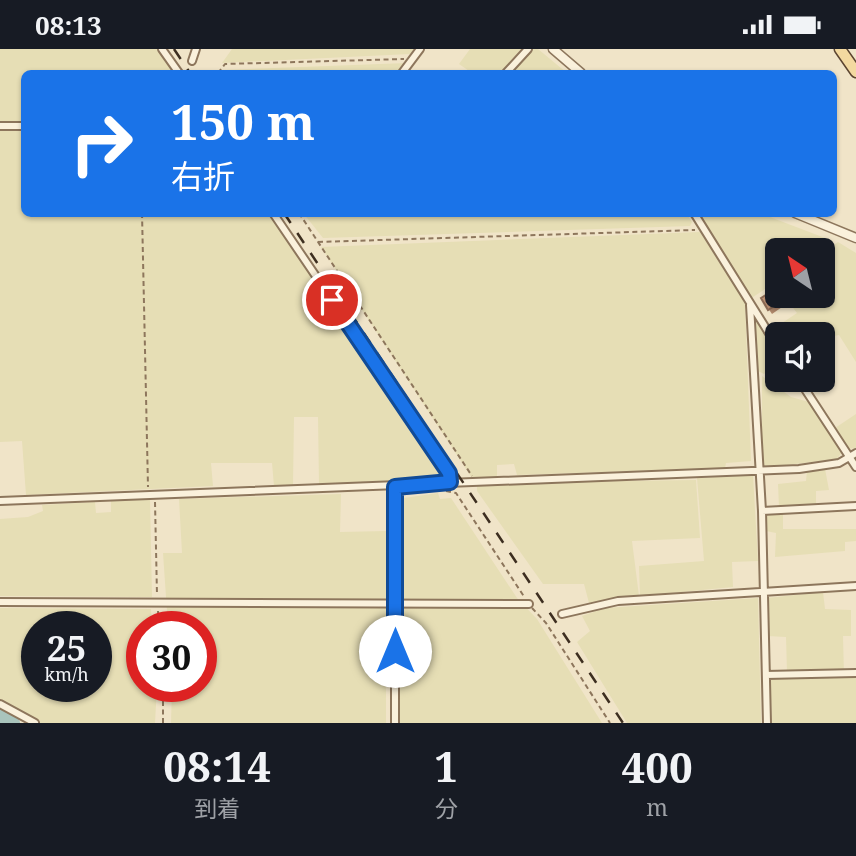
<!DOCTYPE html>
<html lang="ja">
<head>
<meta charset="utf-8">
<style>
  body { margin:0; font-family:"Noto Serif","Noto Sans JP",serif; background:#242831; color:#f1f3f6; height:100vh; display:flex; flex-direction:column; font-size:26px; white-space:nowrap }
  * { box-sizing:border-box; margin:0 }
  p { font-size:23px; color:#9ea1a6 }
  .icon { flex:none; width:38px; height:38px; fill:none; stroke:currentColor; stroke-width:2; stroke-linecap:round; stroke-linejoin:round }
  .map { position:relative; height:674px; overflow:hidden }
  .side { display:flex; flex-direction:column; background:#171b24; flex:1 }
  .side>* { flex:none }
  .top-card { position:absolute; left:21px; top:21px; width:816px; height:147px; border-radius:10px; box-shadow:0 2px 5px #0004; background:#1a73e8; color:#fff; overflow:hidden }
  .needle { width:46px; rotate:325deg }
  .tools { position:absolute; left:765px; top:189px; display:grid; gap:14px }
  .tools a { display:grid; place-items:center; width:70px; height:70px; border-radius:10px; background:#171b24; box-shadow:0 2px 5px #0004; font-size:35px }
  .speed { position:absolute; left:21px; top:562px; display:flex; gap:14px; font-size:35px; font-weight:700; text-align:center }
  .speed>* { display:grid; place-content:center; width:91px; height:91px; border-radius:50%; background:#171b24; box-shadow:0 2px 5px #0004; line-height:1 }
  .speed small { font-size:18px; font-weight:400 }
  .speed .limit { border:10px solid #d22; background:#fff; color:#111 }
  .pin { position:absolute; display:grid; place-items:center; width:60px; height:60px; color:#fff; margin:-30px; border:4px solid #fff; border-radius:50%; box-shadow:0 2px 7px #0007 }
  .me { position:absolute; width:77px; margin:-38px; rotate:0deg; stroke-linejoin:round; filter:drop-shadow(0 0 5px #0008) }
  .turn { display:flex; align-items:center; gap:24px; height:147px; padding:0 35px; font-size:32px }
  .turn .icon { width:91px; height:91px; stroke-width:2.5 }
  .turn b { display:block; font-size:49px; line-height:60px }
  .eta { display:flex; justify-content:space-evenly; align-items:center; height:119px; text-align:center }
  .eta b { font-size:42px; font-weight:700; line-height:49px }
  .status { display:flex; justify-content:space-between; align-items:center; height:49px; padding:0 35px; background:#171b24; direction:ltr }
  .status svg { height:19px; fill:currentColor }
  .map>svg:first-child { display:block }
  .farmland { fill:#e6deb5; fill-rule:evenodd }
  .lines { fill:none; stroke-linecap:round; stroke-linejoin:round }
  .river { stroke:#a9c4bc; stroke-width:14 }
  .minor-casing { stroke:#8d765c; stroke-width:10 }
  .tertiary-casing { stroke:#8d765c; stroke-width:11 }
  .primary-casing { stroke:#5b4430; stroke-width:13 }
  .path { stroke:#8d765c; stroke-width:2; stroke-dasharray:5 3.5; stroke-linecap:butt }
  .minor { stroke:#faf1dc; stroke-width:6 }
  .tertiary { stroke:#faf1dc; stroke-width:8 }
  .primary { stroke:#f3d9a0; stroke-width:10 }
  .rail { stroke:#3d2e20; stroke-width:2.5; stroke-dasharray:12 12; stroke-linecap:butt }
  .wall { fill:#b2896c }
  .building { fill:#cf9f7d; stroke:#916f58; stroke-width:2 }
  .route-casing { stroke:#114b97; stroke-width:18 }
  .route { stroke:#1a73e8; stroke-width:12 }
</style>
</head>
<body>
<div class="status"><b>08:13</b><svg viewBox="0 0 49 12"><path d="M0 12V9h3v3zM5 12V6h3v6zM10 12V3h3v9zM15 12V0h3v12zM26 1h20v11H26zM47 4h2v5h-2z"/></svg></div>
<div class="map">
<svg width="856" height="674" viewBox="0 0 856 674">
  <rect width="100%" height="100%" fill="#f0e4c8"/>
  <path class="farmland" d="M0 0H159L176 24H24V164L271 165 448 429 319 435 318 368H294L293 436 274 437 272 414H211L213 437 26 446 22 392 0 393Z
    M232 0H414L410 5 222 14Z
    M470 0H521L500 24H472L459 15Z
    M531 0H538L567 24H510Z
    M407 14 398 24H221L223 21Z
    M686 164 692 173 690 177 323 189 304 165Z
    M697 165H762L833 192 820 201H777V232L750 250Z
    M700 183 745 254 751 412 726 414 725 419 517 426 514 415 497 416V429H472L321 198Z
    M838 193 856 204V313L839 286 823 289 822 285H783L773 280 797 264 784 247H822L823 204Z
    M755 270 777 304V315L764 325 758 322Z
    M762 327 791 348 809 353 842 403 837 410 762 419Z
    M856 365V399L847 400 835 379Z
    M825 420 829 441 816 442V456L779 458 778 435 806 432 807 422Z
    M753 426 758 512 732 513 733 538 640 547 639 517 704 512 697 429Z
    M696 431 700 489 632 492 639 547 589 554 584 535H543L477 442V434Z
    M438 444 440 450 451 449 517 549 537 570 602 674H395L397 450Z
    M341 445 340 483 386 482V674H171L172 637H201V578L168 577 163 504H182L179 450Z
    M150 449 152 548 0 547V470L28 468 43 462 42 456 95 453 96 464 111 463V452Z
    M783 465V480H856V492L845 493V502L775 508 776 484 766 482 765 466Z
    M823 543 825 560 851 561V587H843L844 627 856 628V674H772L770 625 787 623 786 588 767 587V549Z
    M758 549 761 674H627L577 593 590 582 582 567 605 559Z
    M0 559 151 560 152 577 142 578V637H157L155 674H40L0 652ZM37 578H96V637H37Z"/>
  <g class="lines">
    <path class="river" d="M0 666 13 674"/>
    <defs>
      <path id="minor" d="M162 0 179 24
        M192 12 196 0
        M402 24 420 0
        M506 24 528 0
        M0 77H24
        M273 164 449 423 450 433
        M694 164 777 297
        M750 256 762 462 767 674
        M799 331 856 418
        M0 452 799 420 839 414 856 404
        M762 462 856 457
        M0 553 529 555
        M562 565 618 552 856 537
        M766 626 856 624
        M0 655 35 674
        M395 674V437"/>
      <path id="tertiary" d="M553 0 581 24
        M795 164 856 189"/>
      <path id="primary" d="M840 0 856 23"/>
    </defs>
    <use href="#minor" class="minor-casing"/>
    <use href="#tertiary" class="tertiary-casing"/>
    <use href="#primary" class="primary-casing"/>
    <path class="path" d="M218 24 225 15 404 10
      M142 164 148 438
      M299 164 472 427
      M318 193 695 181
      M446 442 456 444 525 549
      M155 453 157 546
      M532 559 546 574 610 674
      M158 562 159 578
      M163 674V637"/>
    <use href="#minor" class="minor"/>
    <use href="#tertiary" class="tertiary"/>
    <use href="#primary" class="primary"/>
    <path class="rail" d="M174 0 190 24
      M284 164 623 674"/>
  </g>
  <path class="wall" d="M779 247 785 256 772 265 761 249Z"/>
  <path class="building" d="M774 241 777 247H778L782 252 768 261 761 249Z"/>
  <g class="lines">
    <defs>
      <path id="route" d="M332 251 449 424 450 433 395 438V602"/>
    </defs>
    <use href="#route" class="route-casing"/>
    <use href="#route" class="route"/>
  </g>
</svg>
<div class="tools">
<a><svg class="needle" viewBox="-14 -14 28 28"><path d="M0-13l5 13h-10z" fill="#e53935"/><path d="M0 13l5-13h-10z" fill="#9ea1a6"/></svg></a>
<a><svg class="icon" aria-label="sound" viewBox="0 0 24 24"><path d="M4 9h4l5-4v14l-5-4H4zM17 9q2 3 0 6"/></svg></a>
</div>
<div class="speed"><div>25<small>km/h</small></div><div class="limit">30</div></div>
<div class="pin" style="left:332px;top:251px;background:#d93025"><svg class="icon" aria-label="arrive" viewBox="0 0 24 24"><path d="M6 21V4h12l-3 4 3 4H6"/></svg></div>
<svg class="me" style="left:395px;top:602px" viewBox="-20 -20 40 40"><circle r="19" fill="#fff"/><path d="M0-13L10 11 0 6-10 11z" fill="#1a73e8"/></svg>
<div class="top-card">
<div class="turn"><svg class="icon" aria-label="right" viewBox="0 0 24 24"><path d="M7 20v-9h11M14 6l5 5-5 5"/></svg><div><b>150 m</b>右折</div></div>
</div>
</div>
<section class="side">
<div class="eta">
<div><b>08:14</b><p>到着</p></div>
<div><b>1</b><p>分</p></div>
<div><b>400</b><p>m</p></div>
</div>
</section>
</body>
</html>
